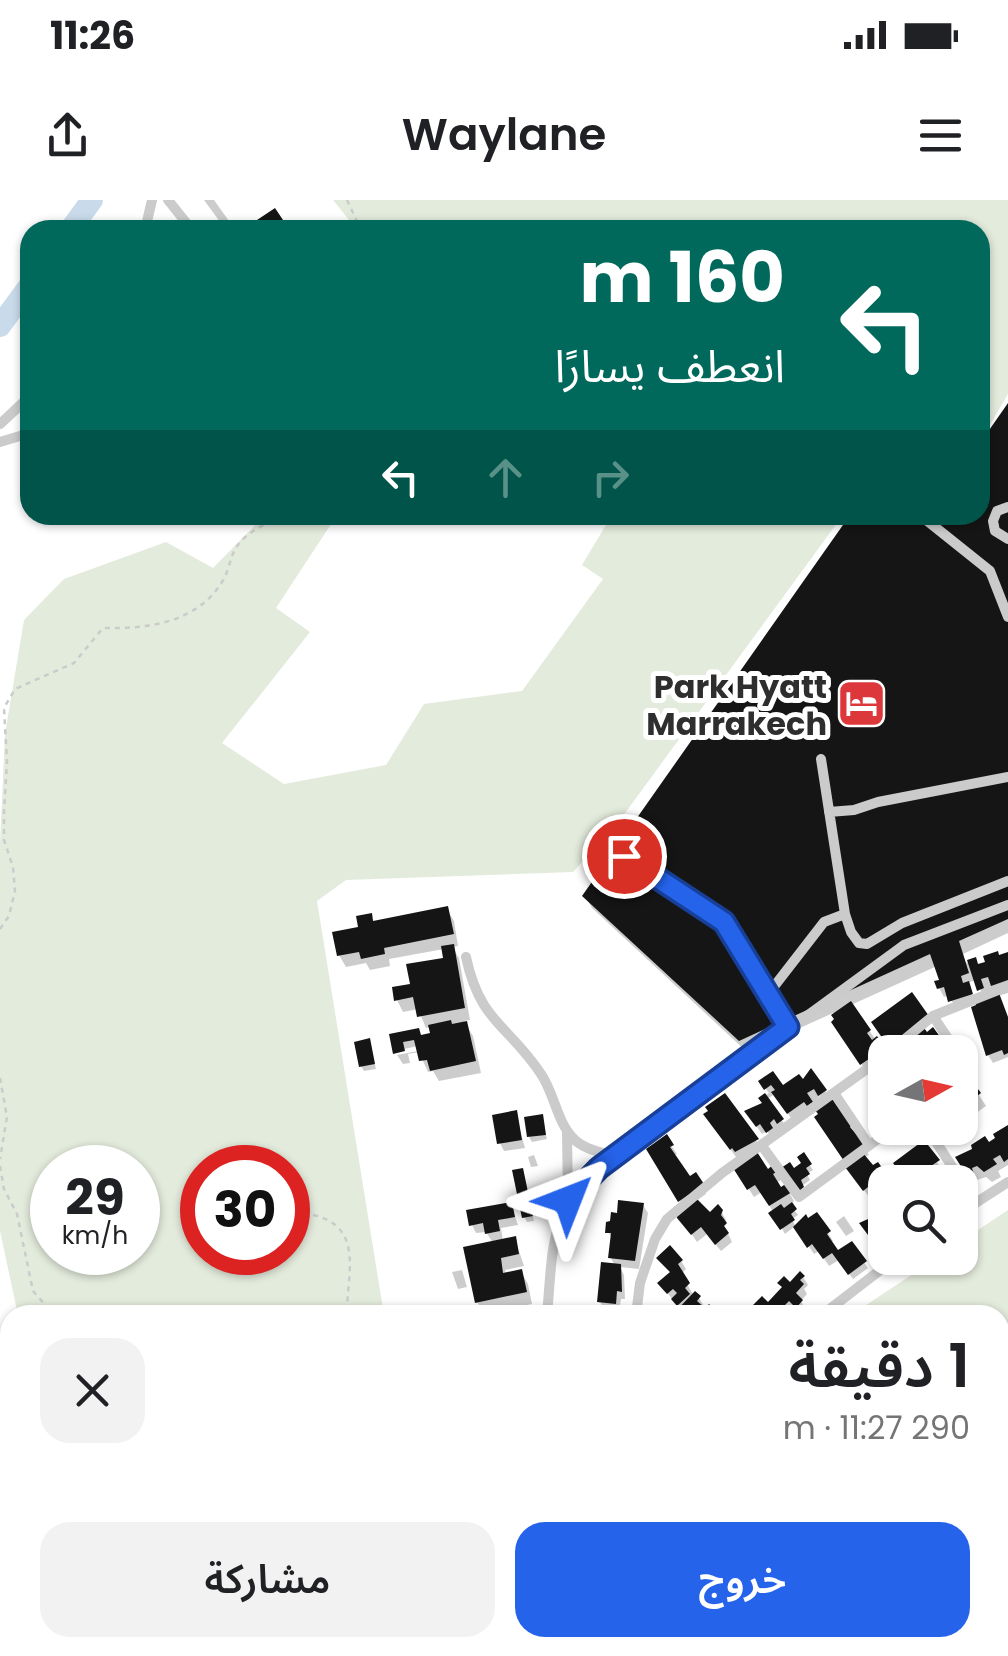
<!DOCTYPE html>
<html lang="ar">
<head>
<meta charset="utf-8">
<style>
  body { margin:0; font-family:Poppins,"Noto Sans Arabic",sans-serif; background:#f2f2f2; color:#202124; direction:rtl; height:100vh; display:flex; flex-direction:column; font-size:38px; white-space:nowrap }
  * { box-sizing:border-box; margin:0 }
  p { font-size:32px; color:#757577 }
  .icon { flex:none; width:55px; height:55px; fill:none; stroke:currentColor; stroke-width:2; stroke-linecap:round; stroke-linejoin:round }
  .map { position:relative; flex:1; overflow:hidden; direction:ltr }
  .sheet { position:absolute; left:0px; top:1105px; width:1010px; height:352px; display:flex; flex-direction:column; background:#fff; border-radius:30px 30px 0 0; box-shadow:0 2px 8px #0004; direction:rtl }
  .sheet>* { flex:none }
  .top-card { position:absolute; left:20px; top:20px; width:970px; height:305px; border-radius:30px; box-shadow:0 2px 8px #0004; direction:rtl; background:#00695c; color:#fff; overflow:hidden }
  .needle { width:65px; rotate:82deg }
  .buttons { position:absolute; left:868px; top:835px; display:grid; gap:20px }
  .buttons a { display:grid; place-items:center; width:110px; height:110px; border-radius:20px; background:#fff; box-shadow:0 2px 8px #0004; font-size:50px }
  .speed { position:absolute; left:30px; top:945px; display:flex; gap:20px; font-size:50px; font-weight:700; text-align:center }
  .speed>* { display:grid; place-content:center; width:130px; height:130px; border-radius:50%; background:#fff; box-shadow:0 2px 8px #0004; line-height:1 }
  .speed small { font-size:25px; font-weight:400 }
  .speed .limit { border:15px solid #d22; background:#fff; color:#111 }
  .pin { position:absolute; display:grid; place-items:center; width:85px; height:85px; color:#fff; margin:-42px; border:5px solid #fff; border-radius:50%; box-shadow:0 2px 10px #0007 }
  .me { position:absolute; width:110px; margin:-55px; rotate:45deg; stroke-linejoin:round; filter:drop-shadow(0 0 8px #0008) }
  .turn { display:flex; align-items:center; gap:35px; height:210px; padding:0 40px; font-size:45px }
  .turn .icon { width:130px; height:130px; stroke-width:2.5 }
  .turn b { display:block; font-size:70px; line-height:85px }
  .lanes { display:flex; align-items:center; height:95px; padding:0 40px; background:#0003; justify-content:center; gap:50px; direction:ltr }
  .lanes .off { opacity:.35 }
  .round { display:grid; place-items:center; flex:none; width:105px; height:105px; border-radius:30px; background:#f2f2f2 }
  .summary { display:flex; align-items:center; justify-content:space-between; height:170px; padding:0 40px }
  h1 { font-size:60px; font-weight:600; line-height:75px }
  .action { display:flex; gap:20px; margin-top:auto; padding:20px 40px }
  .action a { flex:1; height:115px; border-radius:30px; background:#2563eb; color:#fff; font-size:40px; font-weight:600; line-height:115px; text-align:center }
  .action a+a { background:#f2f2f2; color:#202124 }
  .status { display:flex; justify-content:space-between; align-items:center; height:70px; padding:0 50px; background:#fff; direction:ltr }
  .status svg { height:28px; fill:currentColor }
  header { display:flex; justify-content:space-between; align-items:center; height:130px; padding:0 40px; background:#fff; font-size:45px; font-weight:600 }
  .map>svg:first-child { display:block }
  .green { fill:#e3ebdc; fill-rule:evenodd }
  .shadow { fill:#0003; fill-rule:evenodd }
  .lines { fill:none; stroke-linecap:round; stroke-linejoin:round }
  .river { stroke:#c9dbea; stroke-width:22 }
  .building { fill:#151515 }
  .path { stroke:#cbcbcb; stroke-width:2.5; stroke-dasharray:5 5; stroke-linecap:butt }
  .minor { stroke:#cbcbcb; stroke-width:10 }
  .route-casing { stroke:#184099; stroke-width:25 }
  .route { stroke:#2563eb; stroke-width:18 }
  .labels { text-anchor:middle; dominant-baseline:central; stroke-width:10; stroke-linejoin:round; paint-order:stroke }
  .poi-label { font-size:32px; font-weight:bold; fill:#2e2e2e; stroke:#fff; text-anchor:end }
</style>
</head>
<body>
<div class="status"><b>11:26</b><svg viewBox="0 0 49 12"><path d="M0 12V9h3v3zM5 12V6h3v6zM10 12V3h3v9zM15 12V0h3v12zM26 1h20v11H26zM47 4h2v5h-2z"/></svg></div>
<header><svg class="icon" aria-label="menu" viewBox="0 0 24 24"><path d="M4 6h16M4 12h16M4 18h16"/></svg>Waylane<svg class="icon" aria-label="share" viewBox="0 0 24 24"><path d="M12 15V3M7 8l5-5 5 5M5 13v7h14v-7"/></svg></header>
<div class="map">
<svg width="1008" height="1456" viewBox="0 0 1008 1456">
  <rect width="100%" height="100%" fill="#fff"/>
  <path class="green" d="M333 0H1008V194L986 232 980 229V30H357Z
    M265 315H337L276 408 310 432 222 543 284 584 386 565 424 504 522 491 603 379 582 365 612 315H843L620 620 573 672 346 680 317 701 384 1115H18L0 1031V644L5 534 24 420 64 379 166 342 213 368ZM52 968H138V1052H52ZM202 968H288V1052H202Z
    M1008 1010V1456H604V1448H1000V1115H851L937 1058H960V1042Z
    M10 1314V1448H354L351 1456H0V1318Z"/>
  <path class="shadow" d="M204 0H214L229 21 223 26Z
    M274 11 284 30H247Z
    M1008 208V733L963 754 966 763 974 760 978 767 1008 755V793L998 796 1008 818V857L993 863 988 855 977 802 956 809 949 795 944 797 939 788 942 782 937 766 851 805 885 853 867 872 839 831 833 813 747 852 592 708 585 696 853 315H980V236L985 239ZM976 780 985 799 975 802 967 783Z
    M447 709 454 721 458 746 452 747 459 758 470 820 464 821 473 836 481 873 439 881 433 871 428 872 419 852 408 854 410 863 403 864 397 855 418 851 417 846 396 851 392 836 433 835 431 827 426 828 418 809 403 812 397 800 446 760 444 749 389 759 390 766 370 770 366 763 346 767 339 755 370 716 375 723Z
    M371 846 376 869 364 871 361 866Z
    M960 869 973 888 970 890 973 895 977 892 986 906 968 919 960 909Z
    M772 874 782 889 799 877 825 891 864 947 869 955 864 958 872 969 877 965 889 982 870 998 853 976 820 896 793 921 775 894 767 899 787 928 773 940 767 931 762 934 752 920 765 905 761 899 769 893 761 882Z
    M724 896 762 949 755 954 767 972 774 968 781 980 776 983 781 990 786 987 794 1001 790 1004 798 1015 792 1019 796 1027 817 1015 833 1041 830 1043 837 1054 851 1045 868 1068 853 1079 839 1060 829 1066 819 1051 814 1054 795 1026 785 1034 762 992 754 997 736 969V957L711 923Z
    M515 913 525 948 504 951 500 943Z
    M541 917 547 939 532 942 529 937Z
    M1008 926V965L998 971 1001 977 992 982 986 977 977 980 978 989 965 970Z
    M666 938 677 954 673 956 690 980 695 976 706 994 696 1001 709 1016 721 1011 726 1020 724 1025 732 1042 721 1051 707 1034 697 1042 684 1023 687 1012 674 990Z
    M534 955 538 966 531 967 528 957Z
    M803 955 813 970 807 974 810 980 802 986 793 971 804 964Z
    M937 962 942 970 925 982H908L901 972Z
    M522 971 534 1021 527 1022 524 1017Z
    M885 1002V1052L883 1054 867 1032Z
    M511 1005 518 1025 501 1028 503 1041 515 1039 524 1066 505 1070 506 1075 521 1072 528 1084 532 1104 484 1113 477 1102 493 1043 486 1032 476 1033 472 1025Z
    M643 1005 648 1013 639 1069 620 1067 624 1075 625 1099H621L619 1111 626 1115H599V1110H605L600 1102 615 1066 611 1058 613 1040 608 1032Z
    M844 1016 854 1031 846 1036 836 1022Z
    M659 1058 681 1061 686 1069 681 1074 694 1096 699 1098 704 1106 702 1108H709L716 1115H680L681 1110 660 1084 671 1074Z
    M462 1070 467 1087 458 1089 452 1072Z
    M803 1077 808 1085 804 1089 807 1094 801 1101 806 1110 802 1114 794 1107 787 1115H758Z"/>
  <g class="lines">
    <path class="river" d="M70 30 92 0
      M0 126 30 85"/>
  </g>
  <path class="building" d="M275 8 283 20 268 30H242Z
    M1008 203V719L959 741 969 773 961 776 963 783 969 781 973 794 948 802 944 787 937 789 934 781 939 780 930 754 739 841 582 696 850 315H980V232L985 236Z
    M448 706 454 734 384 748 385 754 361 759 359 752 337 756 332 732 358 727 356 716 372 713 373 721Z
    M454 744 465 808 417 817 413 797 394 801 392 787 410 784 406 764 443 758 441 746Z
    M998 751 999 755 1008 752V780L991 786 988 777 981 779 984 788 977 791 967 760 976 757 978 764 985 762 983 756Z
    M912 792 929 816 888 846 871 822Z
    M999 793 1008 817V853L1004 855 1002 850 986 856 971 807 976 805 974 800Z
    M851 801 871 830 867 833 872 840 877 836 885 848 860 865 831 822 834 819 831 815Z
    M451 820 452 824 467 821 476 861 430 871 427 860 419 861 414 840 403 842 405 851 393 854 389 834 419 828 421 835 430 833 428 825Z
    M933 827 951 852H916L911 839 924 828 927 832Z
    M370 838 375 864 359 867 354 842Z
    M960 864 968 876 964 878 974 892 978 889 981 893 960 909Z
    M811 868 827 890 818 896 814 889 807 893 813 902 807 906 804 902 787 914 771 892 775 890 771 885 764 890 758 881 773 871 783 885 799 874 803 879Z
    M725 893 759 939 735 952 732 948 730 950 703 914 708 911 705 907Z
    M765 893 784 919 777 924 774 919 770 923 773 928 766 933 760 924 756 927 744 911 762 903 758 898Z
    M834 896 853 924 850 927 866 945 844 961 814 917 818 914 815 910Z
    M517 910 522 940 497 944 492 915Z
    M543 914 546 935 527 937 524 917Z
    M1008 925V959L1004 962 1000 955 993 959 997 964 984 972 977 966 972 968 974 975 969 979 955 957 972 949 971 945 985 936 989 942 995 938 993 934Z
    M667 934 674 945 670 947 690 976 696 972 704 984 678 1002 646 949Z
    M924 940 940 960 907 982 893 963Z
    M757 952 768 969 774 964 778 971 773 974 781 987 787 983 792 992 769 1006 755 985 747 990 733 968Z
    M804 952 812 964 806 968 810 974 801 980 804 987 798 992 781 968 790 962 794 968 801 963 797 957Z
    M863 953 873 965 878 962 886 973 863 991 845 967Z
    M523 968 533 1016 522 1018 512 970Z
    M697 999 710 1012 718 1004 723 1010 721 1015 727 1023 724 1026 729 1033 715 1045 701 1027 691 1035 677 1018 676 1014Z
    M885 999V1041L877 1047 859 1023 875 1016 870 1010Z
    M618 1000 644 1003 635 1061 608 1058 611 1033H605L606 1022 610 1021 611 1012 617 1013Z
    M512 1002 515 1017 498 1020 500 1031 485 1034 483 1023 469 1026 466 1010Z
    M792 1002 797 1009 791 1014 795 1020 780 1030 768 1013 781 1004 784 1008Z
    M817 1012 831 1031 827 1034 838 1050 852 1041 867 1061 848 1075 832 1053 823 1059 812 1044 807 1048 793 1027 806 1014 808 1018Z
    M516 1036 519 1054 501 1058 503 1073 522 1069 527 1092 475 1103 463 1047Z
    M670 1045 683 1060 678 1064 690 1083 685 1088 690 1094 677 1106 671 1099 677 1093 673 1089 667 1094 657 1083 670 1072 656 1058Z
    M601 1062 621 1064 622 1092 617 1091 616 1104 597 1102Z
    M800 1071 805 1076 800 1080 804 1084 796 1093 803 1100 796 1108 789 1101 778 1112 781 1115H754L759 1111 753 1105 762 1096 768 1102 782 1087 777 1083 784 1076 790 1082Z
    M695 1091 701 1096 697 1101 705 1108 709 1104 717 1112 713 1115H679L675 1112Z"/>
  <g class="lines">
    <path class="path" d="M347 0 361 30
      M0 729 9 716 15 691 13 667 4 640V611L7 562 4 508 15 489 74 463 103 428C147 429 197 423 222 382 231 368 229 353 242 340 253 329 269 323 282 315
      M0 878 7 917 0 959
      M0 966 4 989 17 1014 33 1091 54 1115
      M313 1015C366 1027 346 1077 347 1115"/>
    <path class="minor" d="M168 0 192 30
      M145 30 152 0
      M0 224 30 196
      M0 242 30 233
      M1008 307 997 311 993 321 995 331 1008 339
      M920 315 990 371 1008 417
      M829 612 854 610 878 602 1008 577
      M624 657 725 722 769 793
      M845 714 851 732 859 743 867 744 902 723 1008 681
      M466 757C480 823 509 825 541 874 554 893 557 921 572 937 582 949 600 952 614 956
      M933 816 957 852
      M788 827 769 793 824 722 845 714 821 559
      M889 852 933 816 1008 786
      M960 858 967 869
      M834 893 869 945
      M927 928 975 1002
      M567 932 568 999
      M762 946 799 997 893 928
      M960 1013 1008 982
      M547 1115C553 1052 548 1013 599 968L904 745 1008 705
      M636 1115 640 1083 655 1039 667 1019 722 973 885 856
      M822 1115 896 1058
      M513 1456 515 1448"/>
  </g>
  <g class="lines">
    <defs>
      <path id="route" d="M568 1000 599 968 788 827 724 722 624 656"/>
    </defs>
    <use href="#route" class="route-casing"/>
    <use href="#route" class="route"/>
  </g>
  <defs>
    <symbol id="hotel-square" viewBox="-11 -11 22 22"><rect x="-9" y="-9" width="18" height="18" rx="4" fill="#dc383b" stroke="#fff"/><path d="M-6-4.5h1.5V1H6V5H4.5V3h-9V5H-6ZM-4 0a1.8 1.8 0 1 1 3.6 0ZM.5 0V-2.5h3Q6-2.5 6 0Z" fill="#fff"/></symbol>
  </defs>
  <g fill-rule="evenodd">
    <use href="#hotel-square" x="834" y="476" width="55" height="55"/>
  </g>
  <g class="labels">
    <g class="poi-label">
      <text x="827" y="486">Park Hyatt<tspan x="827" dy="37">Marrakech</tspan></text>
    </g>
  </g>
</svg>
<div class="buttons">
<a><svg class="needle" viewBox="-14 -14 28 28"><path d="M0-13l5 13h-10z" fill="#e53935"/><path d="M0 13l5-13h-10z" fill="#757577"/></svg></a>
<a><svg class="icon" aria-label="search" viewBox="0 0 24 24"><circle cx="10" cy="10" r="6"/><path d="M15 15l6 6"/></svg></a>
</div>
<div class="speed"><div>29<small>km/h</small></div><div class="limit">30</div></div>
<div class="pin" style="left:624px;top:656px;background:#d93025"><svg class="icon" aria-label="arrive" viewBox="0 0 24 24"><path d="M6 21V4h12l-3 4 3 4H6"/></svg></div>
<svg class="me" style="left:568px;top:1000px" viewBox="-20 -20 40 40"><path d="M0-17L14 15 0 8-14 15z" fill="#2563eb" stroke="#fff" stroke-width="4"/></svg>
<div class="top-card">
<div class="turn"><svg class="icon" aria-label="left" viewBox="0 0 24 24"><path d="M17 20v-9H6M10 6l-5 5 5 5"/></svg><div><b>160 m</b>انعطف يسارًا</div></div>
<div class="lanes"><svg class="icon" aria-label="left" viewBox="0 0 24 24"><path d="M17 20v-9H6M10 6l-5 5 5 5"/></svg><svg class="icon off" aria-label="ahead" viewBox="0 0 24 24"><path d="M12 20V5M6 11l6-6 6 6"/></svg><svg class="icon off" aria-label="right" viewBox="0 0 24 24"><path d="M7 20v-9h11M14 6l5 5-5 5"/></svg></div>
</div>
<section class="sheet">
<div class="summary"><div><h1>1 دقيقة</h1><p>290 m · 11:27</p></div><a class="round"><svg class="icon" aria-label="close" viewBox="0 0 24 24"><path d="M6 6l12 12M18 6L6 18"/></svg></a></div>
<div class="action"><a>خروج</a><a>مشاركة</a></div>
</section>
</div>
</body>
</html>
